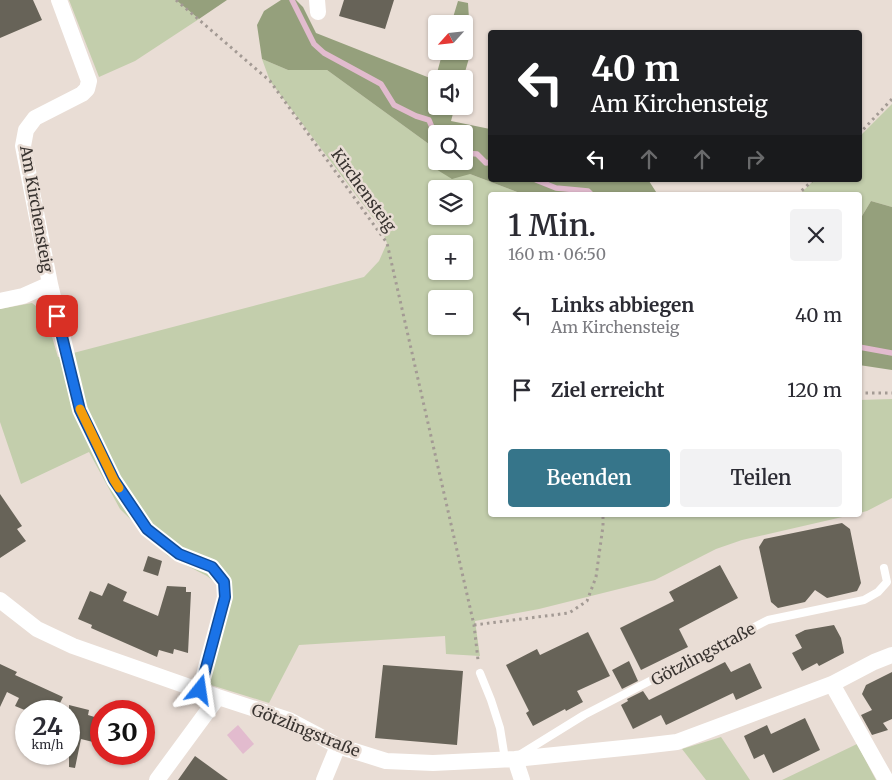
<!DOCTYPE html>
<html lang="de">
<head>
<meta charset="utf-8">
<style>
  body { margin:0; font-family:Merriweather,serif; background:#f2f2f3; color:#2b2b33; height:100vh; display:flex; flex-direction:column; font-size:19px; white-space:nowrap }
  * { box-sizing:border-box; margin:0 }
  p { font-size:16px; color:#7c7c81 }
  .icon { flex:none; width:28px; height:28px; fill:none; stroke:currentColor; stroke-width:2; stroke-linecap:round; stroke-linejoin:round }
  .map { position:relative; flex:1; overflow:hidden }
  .sheet { position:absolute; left:488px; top:192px; width:374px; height:325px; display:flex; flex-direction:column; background:#fff; border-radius:5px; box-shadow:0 1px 4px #0004 }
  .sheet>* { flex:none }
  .hud { position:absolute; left:488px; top:30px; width:374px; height:152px; border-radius:5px; box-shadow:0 1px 4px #0004; background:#202124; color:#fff; overflow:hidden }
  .needle { width:32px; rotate:243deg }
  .buttons { position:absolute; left:428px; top:15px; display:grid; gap:10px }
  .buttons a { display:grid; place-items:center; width:45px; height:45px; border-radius:5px; background:#fff; box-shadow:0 1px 4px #0004; font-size:25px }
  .speed { position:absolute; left:15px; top:700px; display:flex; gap:10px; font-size:25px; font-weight:700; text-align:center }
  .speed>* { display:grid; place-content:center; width:65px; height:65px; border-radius:50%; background:#fff; box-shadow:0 1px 4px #0004; line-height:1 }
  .speed small { font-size:12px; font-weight:400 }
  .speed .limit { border:8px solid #d22; background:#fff; color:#111 }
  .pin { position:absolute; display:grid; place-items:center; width:42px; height:42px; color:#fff; margin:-21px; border-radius:10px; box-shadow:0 2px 8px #0006 }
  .me { position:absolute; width:55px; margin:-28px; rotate:15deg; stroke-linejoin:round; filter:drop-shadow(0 0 4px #0008) }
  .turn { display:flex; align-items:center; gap:18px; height:105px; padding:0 20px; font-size:22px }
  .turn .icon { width:65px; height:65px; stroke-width:2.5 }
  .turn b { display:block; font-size:35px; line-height:42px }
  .lanes { display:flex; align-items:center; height:48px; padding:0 20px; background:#0003; justify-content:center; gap:25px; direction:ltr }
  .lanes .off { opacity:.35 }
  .round { display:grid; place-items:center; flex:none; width:52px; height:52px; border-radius:5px; background:#f2f2f3 }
  .headline { display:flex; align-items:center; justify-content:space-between; height:85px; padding:0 20px }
  h1 { font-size:30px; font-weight:600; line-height:38px }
  .cta { display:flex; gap:10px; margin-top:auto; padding:10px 20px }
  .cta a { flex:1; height:58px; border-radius:5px; background:#36758a; color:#fff; font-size:20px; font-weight:600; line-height:58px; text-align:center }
  .cta a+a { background:#f2f2f3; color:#2b2b33 }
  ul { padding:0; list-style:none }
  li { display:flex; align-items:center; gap:15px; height:75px; padding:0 20px }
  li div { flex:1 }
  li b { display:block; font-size:19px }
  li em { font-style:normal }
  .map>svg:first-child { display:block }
  .green { fill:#c3ceac; fill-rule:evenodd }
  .forest { fill:#95a07c; fill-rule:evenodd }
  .water { fill:#e2bbce }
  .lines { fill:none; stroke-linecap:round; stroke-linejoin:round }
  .stream { stroke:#e2bbce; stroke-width:5.5 }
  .building { fill:#676358 }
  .path { stroke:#a39a94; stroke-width:3; stroke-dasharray:2.5 4; stroke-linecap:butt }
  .service { stroke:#fff; stroke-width:8 }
  .minor { stroke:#fff; stroke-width:16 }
  .route-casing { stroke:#114b97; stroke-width:12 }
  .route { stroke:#1a73e8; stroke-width:9 }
  .slow { stroke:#f59e0b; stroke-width:9 }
  .labels { text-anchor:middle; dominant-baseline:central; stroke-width:5; stroke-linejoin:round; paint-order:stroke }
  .street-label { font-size:16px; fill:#383330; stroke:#e9ddd5 }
</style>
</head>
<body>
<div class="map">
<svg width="892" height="780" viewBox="0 0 892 780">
  <rect width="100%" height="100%" fill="#e9ddd5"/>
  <path class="green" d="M69 0H176L199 19 135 61 99 77Z
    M262 59 288 70H327L433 147 431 166 470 174 525 195H490V515H851L742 540 716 549 655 580 539 609 475 621 480 656 446 654 445 636 299 645 269 703 198 681 220 597 217 584 207 576 168 556 120 509 89 452 21 484 0 422V309L32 303 45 313 58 357 364 277 379 261 387 243 381 228 270 81ZM436 189H464V216H436ZM436 244H464V271H436ZM436 299H464V326H436Z
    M892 104V207L871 201 859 221V195H799L814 180H859V137Z
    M892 399V498L867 511 859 513V400Z
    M721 737 750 780H706L682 749Z
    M857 744 876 780H782Z"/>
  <path class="forest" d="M176 0H227L199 19Z
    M281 0H296L303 7 316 33 435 80 443 51H464V24H451L458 1 468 3 471 51 463 79H436V106H455L451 121 490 129V180H647L649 181 658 195H525L470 174 452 179 431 166 433 147 327 70H288L262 59 257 25 264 11ZM436 134H464V161H436Z
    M871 201 892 207V370L859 365V221Z"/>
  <path class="water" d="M238 725 254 744 243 754 227 735Z"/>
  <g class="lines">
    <path class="stream" d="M292 0 314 44 324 53 381 84 394 105 416 116 429 120 435 135 436 136
      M464 153 477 154 486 163 490 162
      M536 180 556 188 588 191 592 195
      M859 347 892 353"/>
  </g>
  <path class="building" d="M0 0H33L42 20 0 38Z
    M344 0H394L385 29 339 16Z
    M0 494 22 526 17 529 26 541 0 558Z
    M842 523 850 529 861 583 857 591 827 598 815 590 805 602 778 608 771 602 759 547 764 539Z
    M148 556 162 561 158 576 143 571Z
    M720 565 738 598 679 629 688 647 641 670 620 628 674 601 669 592Z
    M108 583 127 592 123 601 158 616 167 586 186 587V592H191L188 653 174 649 173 654 159 650 157 657 91 628 92 625 78 619 90 591 102 596Z
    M834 625 841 638 844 653 819 666 817 663 802 671 792 653 802 648 795 635 805 630Z
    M588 632 610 676 577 691 583 702 566 711 565 709 533 726 526 713 529 711 506 665 537 649 540 655Z
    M629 661 638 681 622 689 612 670Z
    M725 662 731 672 750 663 762 688 736 700 733 693 666 725 661 715 633 729 621 705 628 701 627 699 643 691 649 700Z
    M0 664 17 672 15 675 63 697 56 711H27L15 706 19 698 7 692 0 707Z
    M383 665 463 671 457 745 375 738Z
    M892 672V719L883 723 888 730 872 735 861 715 872 710 862 694 866 685Z
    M69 705 89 710 88 715 101 719V744L81 739 75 768 69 767Z
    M805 718 820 750 773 773 764 754 754 759 744 736 767 725 771 734Z
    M195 756 228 780H178Z"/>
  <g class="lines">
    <path class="path" d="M176 0 270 81 387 243 474 625 478 660
      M859 134 892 99
      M797 195 813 180
      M859 393H892
      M474 625 569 613 587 601 596 577 603 526V515"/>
    <path class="service" d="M480 673 491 700 500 728 505 759
      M521 754 584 715 768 620 864 600 878 592 887 582 884 568"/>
    <path class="minor" d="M59 0 89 81 87 89 82 94 35 118 26 130 23 146 50 284 80 410 114 480 147 529 179 554 212 567 224 582 225 597 200 690
      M317 0 318 12
      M0 301 23 296 50 284
      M0 600 37 629 73 646 218 697 289 720 338 746 386 761 433 763 515 759 643 746 677 742 832 684 874 662 892 655
      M832 684 886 780
      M515 759 522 780
      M157 780 218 697
      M324 780 338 746"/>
  </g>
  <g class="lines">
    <defs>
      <path id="route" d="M57 316 80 410 114 480 147 529 179 554 212 567 224 582 225 597 200 690"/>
    </defs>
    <use href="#route" class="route-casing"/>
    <use href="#route" class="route"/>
    <path class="slow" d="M80 409 114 480 119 488"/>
  </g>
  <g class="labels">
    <g class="street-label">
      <text transform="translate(364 190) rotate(54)">Kirchensteig</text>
      <text transform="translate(37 209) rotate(80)">Am Kirchensteig</text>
      <text transform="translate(703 654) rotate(-28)">Götzlingstraße</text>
      <text transform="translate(306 730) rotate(22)">Götzlingstraße</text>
    </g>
  </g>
</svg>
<div class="buttons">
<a><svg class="needle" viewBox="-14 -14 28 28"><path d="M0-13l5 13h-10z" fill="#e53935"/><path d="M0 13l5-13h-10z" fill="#7c7c81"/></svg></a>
<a><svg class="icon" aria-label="sound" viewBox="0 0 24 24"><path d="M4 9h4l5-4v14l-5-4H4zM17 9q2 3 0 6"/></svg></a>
<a><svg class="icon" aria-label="search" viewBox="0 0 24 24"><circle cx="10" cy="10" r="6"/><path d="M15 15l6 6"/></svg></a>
<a><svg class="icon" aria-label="layers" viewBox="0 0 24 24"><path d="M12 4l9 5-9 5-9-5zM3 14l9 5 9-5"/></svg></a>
<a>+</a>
<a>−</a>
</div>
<div class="speed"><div>24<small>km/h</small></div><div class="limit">30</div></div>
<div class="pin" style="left:57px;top:316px;background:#d93025"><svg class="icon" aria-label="arrive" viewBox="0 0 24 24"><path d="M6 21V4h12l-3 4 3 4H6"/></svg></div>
<svg class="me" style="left:200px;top:690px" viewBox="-20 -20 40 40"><path d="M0-17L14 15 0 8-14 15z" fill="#1a73e8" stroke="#fff" stroke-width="4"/></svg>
<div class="hud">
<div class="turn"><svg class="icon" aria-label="left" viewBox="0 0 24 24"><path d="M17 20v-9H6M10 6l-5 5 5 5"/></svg><div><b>40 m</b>Am Kirchensteig</div></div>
<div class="lanes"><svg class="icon" aria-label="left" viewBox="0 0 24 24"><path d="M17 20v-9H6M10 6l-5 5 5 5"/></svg><svg class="icon off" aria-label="ahead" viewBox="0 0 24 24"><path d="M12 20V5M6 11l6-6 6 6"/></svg><svg class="icon off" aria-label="ahead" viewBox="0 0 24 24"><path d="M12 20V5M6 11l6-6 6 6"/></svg><svg class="icon off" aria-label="right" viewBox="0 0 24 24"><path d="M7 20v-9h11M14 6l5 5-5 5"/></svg></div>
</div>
<section class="sheet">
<div class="headline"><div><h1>1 Min.</h1><p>160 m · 06:50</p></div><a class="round"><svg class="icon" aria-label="close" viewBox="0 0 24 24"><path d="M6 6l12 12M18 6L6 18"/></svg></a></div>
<ul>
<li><svg class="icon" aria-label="left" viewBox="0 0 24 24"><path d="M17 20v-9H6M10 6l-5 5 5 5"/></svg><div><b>Links abbiegen</b><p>Am Kirchensteig</p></div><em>40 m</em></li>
<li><svg class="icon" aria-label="arrive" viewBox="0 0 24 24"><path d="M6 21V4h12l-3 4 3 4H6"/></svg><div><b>Ziel erreicht</b></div><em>120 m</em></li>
</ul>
<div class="cta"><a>Beenden</a><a>Teilen</a></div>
</section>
</div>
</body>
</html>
